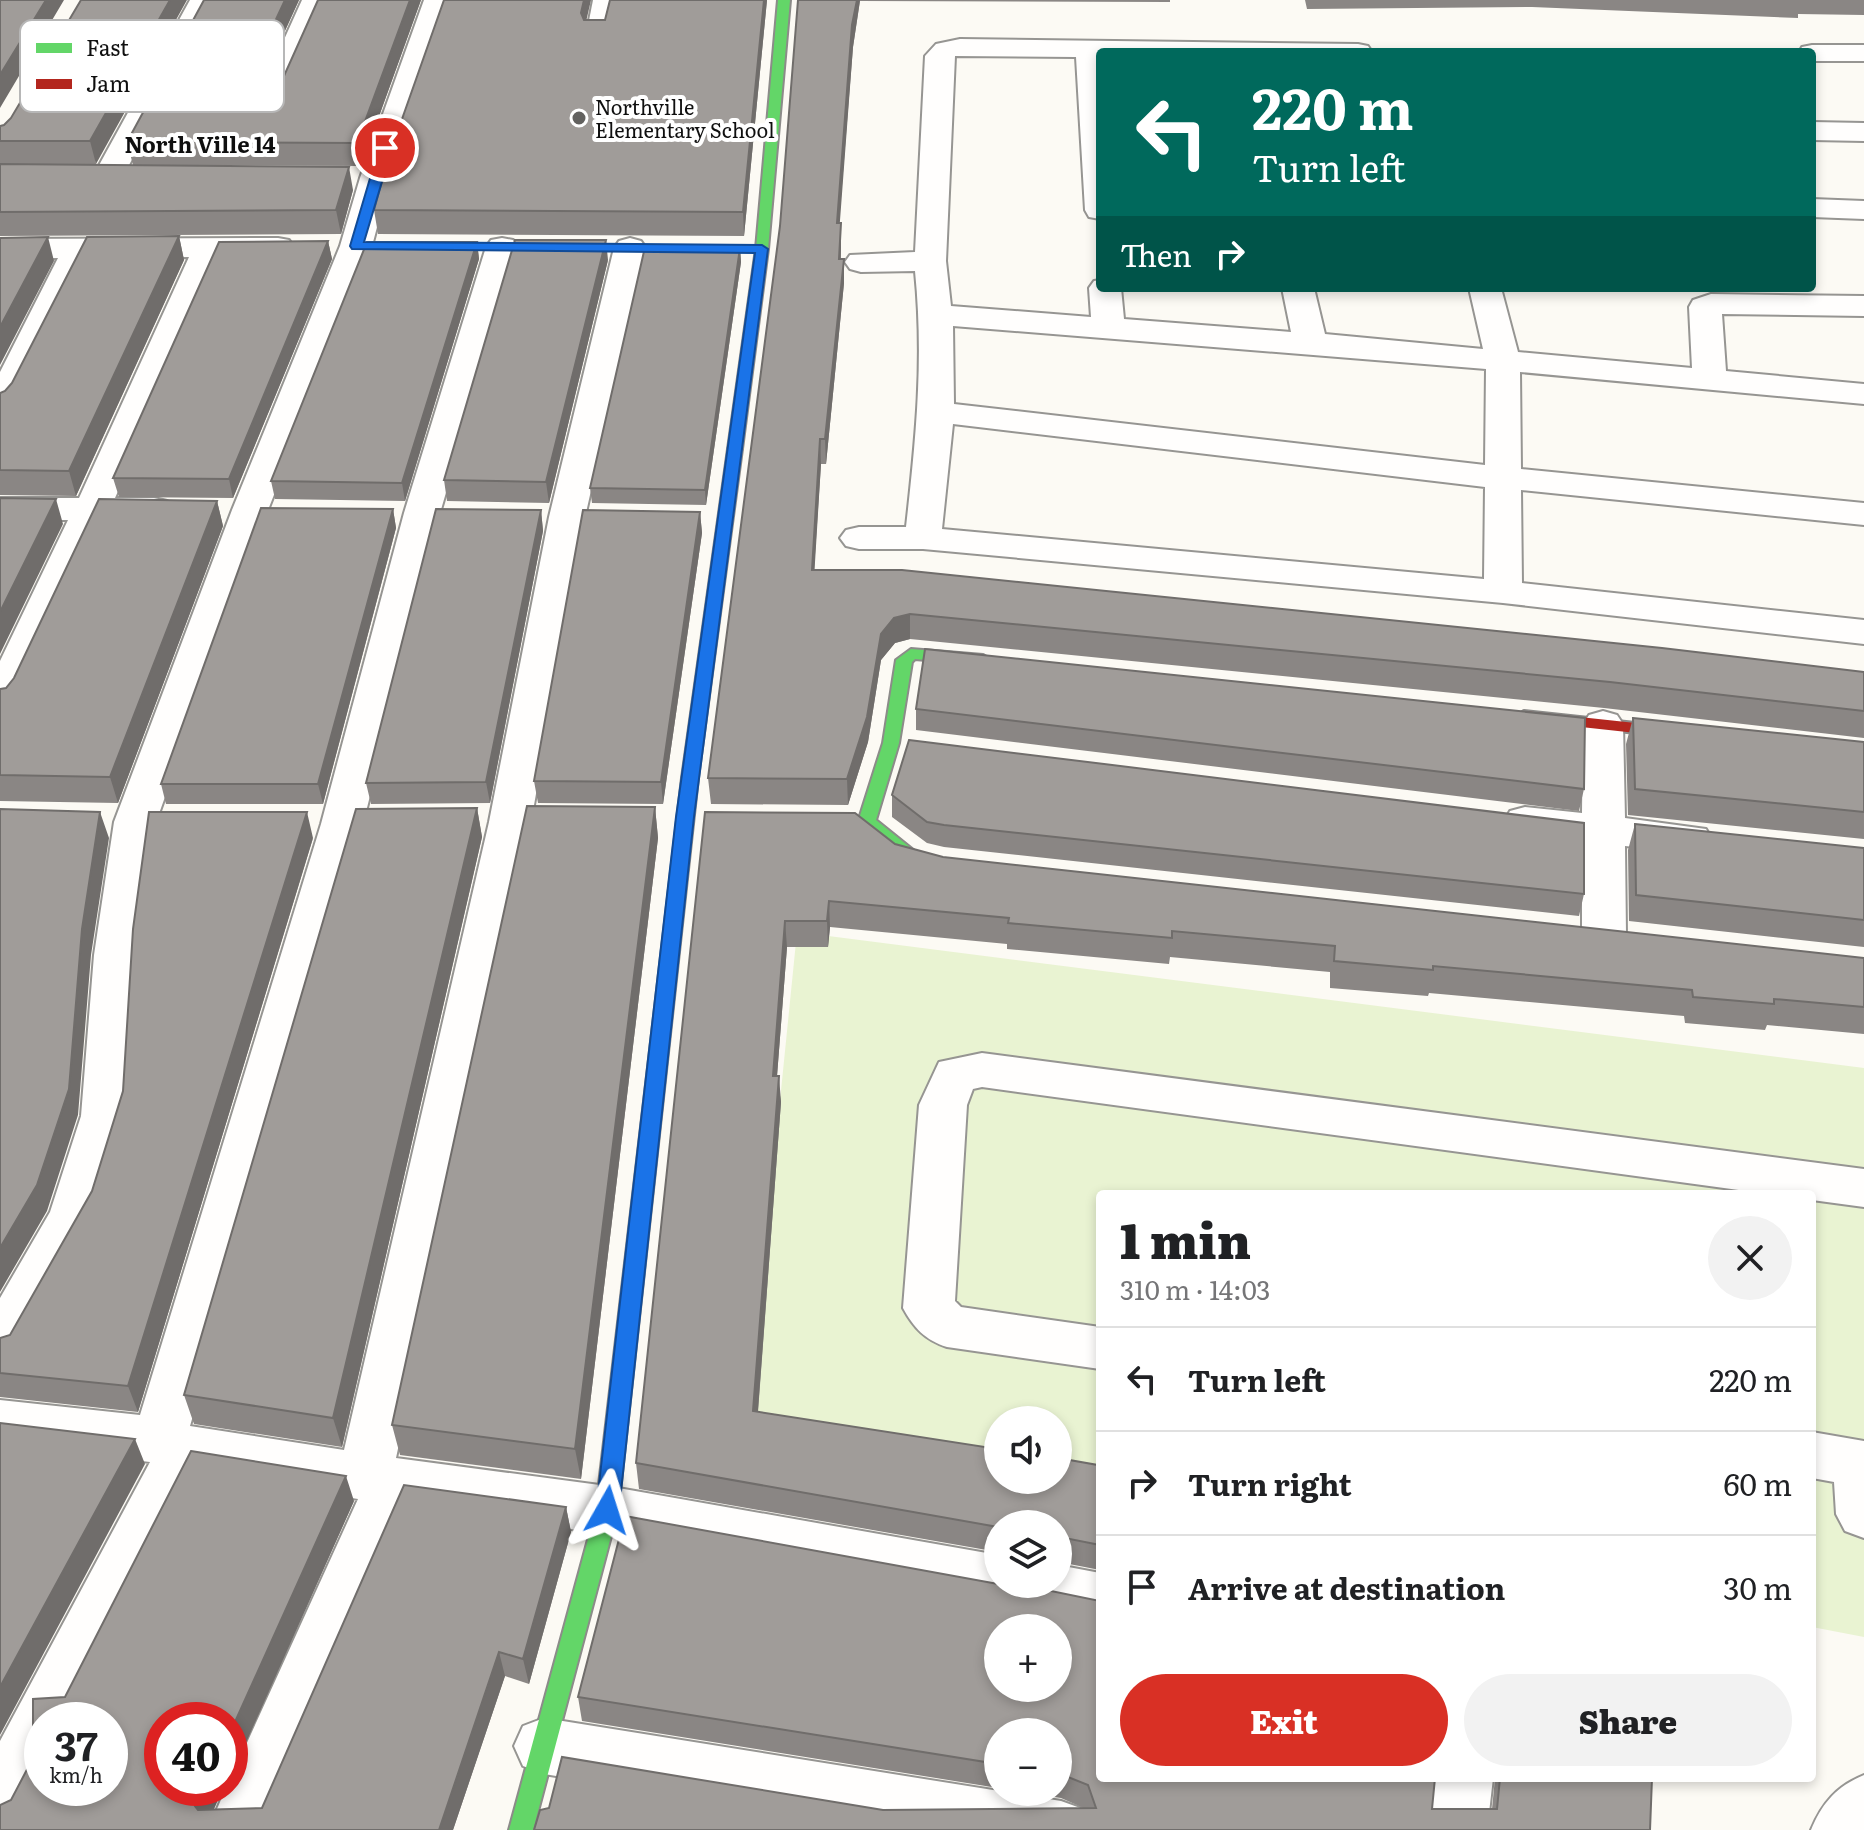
<!DOCTYPE html>
<html lang="en">
<head>
<meta charset="utf-8">
<style>
  body { margin:0; font-family:Literata,serif; background:#f2f2f2; color:#202124; height:100vh; display:flex; flex-direction:column; font-size:30px; white-space:nowrap }
  * { box-sizing:border-box; margin:0 }
  p { font-size:26px; color:#757577 }
  .icon { flex:none; width:44px; height:44px; fill:none; stroke:currentColor; stroke-width:2; stroke-linecap:round; stroke-linejoin:round }
  .map { position:relative; flex:1; overflow:hidden }
  .details { position:absolute; left:1096px; top:1190px; width:720px; height:592px; display:flex; flex-direction:column; background:#fff; border-radius:8px; box-shadow:0 4px 12px #0003 }
  .details>* { flex:none }
  .guide { position:absolute; left:1096px; top:48px; width:720px; height:244px; border-radius:8px; box-shadow:0 4px 12px #0003; background:#00695c; color:#fff; overflow:hidden }
  .tools { position:absolute; left:984px; top:1406px; display:grid; gap:16px }
  .tools a { display:grid; place-items:center; width:88px; height:88px; border-radius:50%; background:#fff; box-shadow:0 4px 12px #0003; font-size:40px }
  .speed { position:absolute; left:24px; top:1702px; display:flex; gap:16px; font-size:40px; font-weight:700; text-align:center }
  .speed>* { display:grid; place-content:center; width:104px; height:104px; border-radius:50%; background:#fff; box-shadow:0 4px 12px #0003; line-height:1 }
  .speed small { font-size:20px; font-weight:400 }
  .speed .limit { border:12px solid #d22; background:#fff; color:#111 }
  .pin { position:absolute; display:grid; place-items:center; width:68px; height:68px; color:#fff; margin:-34px; border:4px solid #fff; border-radius:50%; box-shadow:0 2px 8px #0007 }
  .me { position:absolute; width:88px; margin:-44px; rotate:6deg; stroke-linejoin:round; filter:drop-shadow(0 0 6px #0008) }
  .turn { display:flex; align-items:center; gap:28px; height:168px; padding:0 24px; font-size:36px }
  .turn .icon { width:104px; height:104px; stroke-width:2.5 }
  .turn b { display:block; font-size:56px; line-height:68px }
  .then { display:flex; align-items:center; height:76px; padding:0 24px; background:#0003; gap:16px; font-size:30px }
  .round { display:grid; place-items:center; flex:none; width:84px; height:84px; border-radius:42px; background:#f2f2f2 }
  .headline { display:flex; align-items:center; justify-content:space-between; height:136px; padding:0 24px }
  h1 { font-size:48px; font-weight:800; line-height:60px }
  .action { display:flex; gap:16px; margin-top:auto; padding:16px 24px }
  .action a { flex:1; height:92px; border-radius:48px; background:#d93025; color:#fff; font-size:32px; font-weight:800; line-height:92px; text-align:center }
  .action a+a { background:#f2f2f2; color:#202124 }
  ul { padding:0; list-style:none }
  li { display:flex; align-items:center; gap:24px; height:104px; padding:0 24px; border-top:2px solid #e0e0e0 }
  li div { flex:1 }
  li b { display:block; font-size:30px }
  li em { font-style:normal }
  .map>svg:first-child { display:block }
  .green { fill:#e9f3d2; fill-rule:evenodd }
  .lines { fill:none; stroke-linecap:round; stroke-linejoin:round }
  .lane-casing { stroke:#969592; stroke-width:4 }
  .street-casing { stroke:#969592; stroke-width:4 }
  .fast-casing { stroke:#8c8b89; stroke-width:4 }
  .jam-casing { stroke:#8c8b89; stroke-width:4 }
  .lane { fill:#fffefd; fill-rule:evenodd }
  .street { fill:#fffefd; fill-rule:evenodd }
  .fast { fill:#63d668; fill-rule:evenodd }
  .jam { fill:#b3261e; fill-rule:evenodd }
  .wall { fill:#8a8684; fill-rule:evenodd }
  .shaded-wall { fill:#706d6b }
  .building { fill:#a09c99; stroke:#706d6b; stroke-width:2; fill-rule:evenodd }
  .route { fill:#1a73e8; stroke:#114b97; stroke-width:2 }
  .poi-dot { fill:#62615f; stroke:#fff; stroke-width:3 }
  .labels { text-anchor:middle; dominant-baseline:central; stroke-width:8; stroke-linejoin:round; paint-order:stroke }
  .far-poi-label { font-size:20px; fill:#0f0f0f; stroke:#fff; text-anchor:start }
  .far-neighbourhood-label { font-size:22px; font-weight:bold; fill:#0f0f0f; stroke:#fff }
  .key { fill:#fff; stroke:#b7b7b7; stroke-width:2 }
  .key-label { font-size:22px; fill:#0f0f0f }
</style>
</head>
<body>
<div class="map">
<svg width="1864" height="1830" viewBox="0 0 1864 1830">
  <rect width="100%" height="100%" fill="#fcfaf4"/>
  <path class="green" d="M797 932 1864 1068V1637L1812 1627V1194H1100V1501L746 1438ZM998 1420H1058V1480H998Z"/>
  <g class="lines">
    <defs>
      <path id="lane" d="M593 0H615L608 36 605 41H589L586 36Z"/>
      <path id="street" d="M190 0H218L122 178 118 184 107 187 96 184 92 178Z
        M302 0H330L286 97 282 103 272 106 262 103 258 97Z
        M424 0H452L390 178 372 246 268 510 156 822 138 955 129 1116 99 1215 18 1359 0 1365V1298L50 1212 81 1116 94 955 114 822 232 510 340 246 360 178Z
        M960 39 1358 44 1368 46 1372 52H1100V219L1089 217 1085 210 1076 57 955 56 946 261 951 306 1091 317 1089 288 1094 281 1100 280V288H1121L1124 319 1291 332 1282 288H1314L1325 334 1483 349 1469 288H1501L1518 352 1692 368 1689 307 1693 300 1711 294 1864 296V316L1722 314 1726 371 1864 384V404L1520 372 1521 469 1864 503V525L1521 490 1522 583 1864 620V644L1503 603 923 549H859L846 546 840 538 846 530 859 527H906C916 438 924 360 915 271L861 272 850 269 845 262 850 255 915 252 925 56 936 44ZM953 326 1486 369 1485 465 954 404ZM953 424 1485 487 1484 579 942 529Z
        M1812 45H1864V61H1812V52H1799L1802 47Z
        M1812 122 1864 123V141L1812 140Z
        M1812 199 1864 201V219L1812 217Z
        M278 238 289 240 294 247 289 254 221 257 115 498H154L167 501 172 509 167 517 154 520H105L20 702 14 711 0 715V661L68 520H0V498H79L189 257 90 258 17 406 12 413 0 416V372L58 258 0 259V239Z
        M502 238 513 240 518 247 440 513 363 824 190 1426 344 1450 489 822 549 517 614 248 619 241 630 238 641 241 646 248 585 517 531 822 396 1458 607 1486 998 1555V1584H1058V1565L1100 1573V1623L1022 1609 1004 1603 998 1605 607 1534 409 1507 269 1830H208L226 1788H230V1780L358 1499 199 1473 74 1720H42V1782L21 1822 0 1830V1741L150 1462 0 1444V1400L140 1415 321 824 404 513 486 247 491 240Z
        M1603 711 1617 715 1623 724 1625 818 1706 829 1712 839 1706 849 1691 853 1625 846 1626 935 1620 946 1604 951 1588 946 1582 935V841L1510 831 1504 821 1510 811 1525 807 1582 813 1583 724 1589 715Z
        M982 1053 1864 1169V1207L1812 1200V1194H1768L982 1087 973 1089 967 1105 955 1301 961 1307 1100 1327V1369L947 1347C925 1340 914 1328 903 1308L919 1105 939 1062Z
        M1812 1432 1864 1441V1538L1845 1531 1836 1514 1834 1482 1812 1478Z
        M544 1718 1061 1801 1083 1809 1091 1830H884L544 1774 523 1766 514 1746 523 1726Z
        M1864 1775V1830H1811C1822 1803 1837 1786 1864 1775Z
        M1433 1778H1493L1487 1830H1427Z"/>
      <path id="fast" d="M778 0H790L768 249 742 449 735 453 728 449 756 249Z
        M911 649 983 655 991 660 983 665 915 659 912 662 899 743 876 820 917 853 956 862 959 866 956 870 950 872 906 862 858 822 883 743 896 660Z
        M690 772 698 778 618 1510 533 1830H509L596 1510 682 778Z"/>
      <path id="jam" d="M735 445 742 449 698 778 690 784 682 778 728 449Z
        M1524 711 1691 729 1699 734 1691 739 1518 720 1516 716Z"/>
    </defs>
    <use href="#lane" class="lane-casing"/>
    <use href="#street" class="street-casing"/>
    <use href="#fast" class="fast-casing"/>
    <use href="#jam" class="jam-casing"/>
    <use href="#lane" class="lane"/>
    <use href="#street" class="street"/>
    <use href="#fast" class="fast"/>
    <use href="#jam" class="jam"/>
  </g>
  <path class="wall" d="M81 0 96 164H1L353 190 341 234 0 236V126L4 125 11 118Z
    M204 0H299L261 84 267 86 278 83 284 76 318 0H421L361 166 133 165 127 142Z
    M610 0H767L744 236 378 234 374 210 586 20H605Z
    M798 0H1170V2L860 1 853 47 839 223 841 247V259L844 283 826 464H821L814 570 1864 672V738L1604 708 910 639 895 643 881 660 868 742 848 805 711 804 708 778 780 226Z
    M1305 0H1864V15L1798 14V18L1532 7 1307 9Z
    M179 236 184 260 76 496 0 495V393L5 391Z
    M328 241 332 259 233 498 119 497 113 478Z
    M477 242 479 259 405 501 275 499 271 481Z
    M740 248 741 262 706 505 592 503 590 488Z
    M608 260 549 503 447 501 444 480Z
    M217 501 223 526 118 803 0 801V689L6 688Z
    M393 509 396 528 323 804H166L161 784Z
    M541 510 543 531 490 803 371 804 366 783Z
    M700 512 702 533 663 804 538 803 534 781Z
    M916 709 1584 789 1579 811 916 730Z
    M1633 718 1864 742V839L1628 815 1626 744Z
    M892 795 1584 894 1579 916 944 847 927 843 892 817Z
    M655 807 658 838 581 1479 400 1455 392 1425Z
    M477 808 482 837 342 1447 194 1424 184 1395Z
    M705 812 895 844 943 857 1864 958V1034L1767 1025 1765 1030 1685 1023 1684 1016 1429 993 1428 996 1330 988V972L1170 957 1169 964 1007 949V944L830 927 828 947H787L777 1076 781 1102 758 1412 1098 1465 1100 1453V1570L1059 1562 1058 1524H998V1552L639 1489 636 1463Z
    M1635 824 1864 848V947L1629 921 1628 850Z
    M313 838 138 1412 0 1397V1338L10 1335Z
    M354 1501 230 1778V1720L162 1788H223L214 1809 262 1808 566 1507 571 1532 529 1684 505 1676 453 1830 11 1800 65 1697Z
    M625 1516 998 1584H1017L1100 1601V1778H1435L1432 1809H1492L1495 1778H1652L1650 1830H534L540 1810 549 1808 562 1757 883 1810 1086 1809 1061 1798 1024 1792H1058V1732H998V1788L582 1721 578 1697ZM998 1628H1058V1688H998Z"/>
  <path class="shaded-wall" d="M46 0H64L0 108V75Z
    M170 0H187L96 164 90 141Z
    M285 0H299L255 96 251 73Z
    M410 0H421L361 166 357 143Z
    M584 0H591L583 35 581 13Z
    M764 0H767L744 236 743 212Z
    M857 0H860L853 47 838 247 837 223 852 25Z
    M349 167 353 190 341 234 336 210Z
    M841 223V247L839 283V259Z
    M179 236 184 260 76 496 69 471Z
    M48 237 54 261 0 365V327Z
    M606 240 608 260 549 503 546 482Z
    M328 241 332 259 233 498 229 479Z
    M477 242 479 259 405 501 402 483Z
    M740 248 741 262 706 505 705 490Z
    M844 259V283L826 464 825 439Z
    M820 439 821 464 813 595 812 570Z
    M56 499 63 524 0 654V612Z
    M217 501 223 526 118 803 110 777Z
    M393 509 396 528 323 804 318 784Z
    M541 510 543 531 490 803 486 782Z
    M700 512 702 533 663 804 661 782Z
    M910 614V639L895 643 881 660 868 742 848 805 847 779 881 634 894 618Z
    M655 807 658 838 581 1479 575 1449Z
    M477 808 482 837 342 1447 333 1418Z
    M100 812 109 838 91 955 78 1115 47 1211 0 1292V1248L82 929Z
    M307 812 313 838 138 1412 128 1386Z
    M829 901 830 927 828 947 827 921Z
    M785 921 787 947 775 1102 773 1076Z
    M779 1076 781 1102 756 1436 753 1411Z
    M135 1439 145 1464 0 1735V1687Z
    M346 1476 354 1501 230 1778V1733Z
    M566 1507 571 1532 529 1684 523 1659Z
    M1060 1537 1059 1562 1058 1563V1539Z
    M499 1652 505 1676 453 1830H439Z
    M203 1788H223L205 1829 195 1806Z"/>
  <path class="building" d="M0 0H46L0 75Z
    M81 0H170L90 141H0V126L4 125 11 118Z
    M204 0H285L251 73 255 82 267 86 278 83 284 76 318 0H410L357 143 127 142Z
    M444 0H584L581 13 584 20H605L610 0H764L743 212 374 210 389 156Z
    M798 0H857L852 25 837 223H841L839 259H844L825 439H820L812 570H902L1662 648 1864 672V711L1610 682 910 614 894 618 881 634 867 717 847 779 708 778 780 226Z
    M0 164 349 167 336 210 0 212Z
    M179 236 69 471 0 470V393L5 391 12 383 87 237Z
    M48 237 0 327V238Z
    M515 240H606L546 482 444 480Z
    M328 241 229 479 113 478 219 242Z
    M367 242H477L402 483 271 481Z
    M645 247 740 248 705 490 590 488Z
    M0 498 56 499 0 612Z
    M99 499 217 501 110 777 0 775V689L6 688 14 678Z
    M261 508 393 509 318 784H161Z
    M436 509 541 510 486 782 366 783Z
    M583 510 700 512 661 782 534 781Z
    M925 649 1585 718 1584 789 916 709Z
    M1633 718 1864 742V812L1635 789Z
    M909 740 1584 823V894L944 825 927 822 892 795Z
    M527 806 655 807 575 1449 392 1425Z
    M477 808 333 1418 184 1395 356 809Z
    M0 809 100 812 82 929 69 1089 37 1185 0 1248Z
    M149 812H307L128 1386 0 1373V1338L10 1335 92 1191 123 1091 133 929Z
    M705 812 855 813 895 844 943 857 1864 958V1007L1774 999V1004L1693 997 1692 990 1433 966V970L1334 961 1335 946 1172 931V938L1008 923 1009 918 829 901 827 921H785L773 1076H779L753 1411 998 1449V1480H1058V1458L1098 1465 1100 1453V1545L1060 1537 1058 1539V1524H998V1527L636 1463Z
    M1635 824 1864 848V920L1636 895Z
    M0 1423 135 1439 0 1687Z
    M191 1451 346 1476 230 1733V1720H162V1788H203L195 1806 198 1810 262 1808 404 1485 566 1507 523 1659 499 1652 439 1830H0V1805L11 1800 33 1758V1699L65 1697ZM42 1720H110V1788H42Z
    M625 1516 998 1584H1017L1100 1601V1778H1435L1432 1809H1497L1500 1778H1652L1650 1830H534L540 1810 549 1808 562 1757 883 1810 1096 1808 1088 1785 1063 1775 1058 1774V1732H998V1764L578 1697ZM998 1628H1058V1688H998Z"/>
  <path class="route" d="M385 145 392 148 364 242 762 245 768 249 694 817 619 1510 615 1517 607 1519 599 1517 596 1510 676 817 755 253 352 249 350 246 379 148Z"/>
  <circle class="poi-dot" cx="579" cy="118" r="8"/>
  <g class="labels">
    <g class="far-poi-label">
      <text x="595" y="106">Northville<tspan x="595" dy="23">Elementary School</tspan></text>
    </g>
    <g class="far-neighbourhood-label">
      <text x="200" y="143">North Ville 14</text>
    </g>
  </g>
  <rect x="20" y="20" width="264" height="92" rx="12" class="key"/>
  <rect x="36" y="43" width="36" height="10" fill="#63d668"/>
  <rect x="36" y="79" width="36" height="10" fill="#b3261e"/>
  <g class="key-label">
    <text x="86" y="56">Fast</text>
    <text x="86" y="92">Jam</text>
  </g>
</svg>
<div class="tools">
<a><svg class="icon" aria-label="sound" viewBox="0 0 24 24"><path d="M4 9h4l5-4v14l-5-4H4zM17 9q2 3 0 6"/></svg></a>
<a><svg class="icon" aria-label="layers" viewBox="0 0 24 24"><path d="M12 4l9 5-9 5-9-5zM3 14l9 5 9-5"/></svg></a>
<a>+</a>
<a>−</a>
</div>
<div class="speed"><div>37<small>km/h</small></div><div class="limit">40</div></div>
<div class="pin" style="left:385px;top:148px;background:#d93025"><svg class="icon" aria-label="arrive" viewBox="0 0 24 24"><path d="M6 21V4h12l-3 4 3 4H6"/></svg></div>
<svg class="me" style="left:607px;top:1510px" viewBox="-20 -20 40 40"><path d="M0-17L14 15 0 8-14 15z" fill="#1a73e8" stroke="#fff" stroke-width="4"/></svg>
<div class="guide">
<div class="turn"><svg class="icon" aria-label="left" viewBox="0 0 24 24"><path d="M17 20v-9H6M10 6l-5 5 5 5"/></svg><div><b>220 m</b>Turn left</div></div>
<div class="then">Then<svg class="icon" aria-label="right" viewBox="0 0 24 24"><path d="M7 20v-9h11M14 6l5 5-5 5"/></svg></div>
</div>
<section class="details">
<div class="headline"><div><h1>1 min</h1><p>310 m · 14:03</p></div><a class="round"><svg class="icon" aria-label="close" viewBox="0 0 24 24"><path d="M6 6l12 12M18 6L6 18"/></svg></a></div>
<ul>
<li><svg class="icon" aria-label="left" viewBox="0 0 24 24"><path d="M17 20v-9H6M10 6l-5 5 5 5"/></svg><div><b>Turn left</b></div><em>220 m</em></li>
<li><svg class="icon" aria-label="right" viewBox="0 0 24 24"><path d="M7 20v-9h11M14 6l5 5-5 5"/></svg><div><b>Turn right</b></div><em>60 m</em></li>
<li><svg class="icon" aria-label="arrive" viewBox="0 0 24 24"><path d="M6 21V4h12l-3 4 3 4H6"/></svg><div><b>Arrive at destination</b></div><em>30 m</em></li>
</ul>
<div class="action"><a>Exit</a><a>Share</a></div>
</section>
</div>
</body>
</html>
